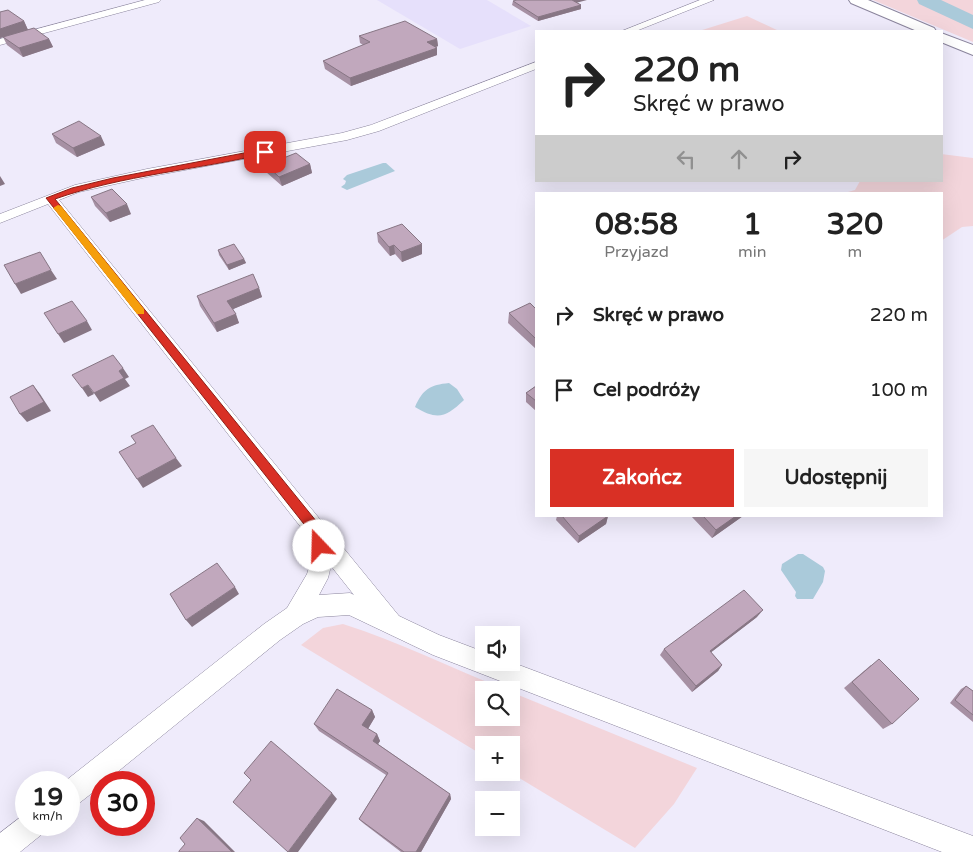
<!DOCTYPE html>
<html lang="pl">
<head>
<meta charset="utf-8">
<style>
  body { margin:0; font-family:"Varela Round",sans-serif; background:#f6f6f6; color:#222; height:100vh; display:flex; flex-direction:column; font-size:19px; white-space:nowrap }
  * { box-sizing:border-box; margin:0 }
  p { font-size:16px; color:#767676 }
  .icon { flex:none; width:28px; height:28px; fill:none; stroke:currentColor; stroke-width:2; stroke-linecap:round; stroke-linejoin:round }
  .map { position:relative; flex:1; overflow:hidden }
  .sheet { position:absolute; left:535px; top:192px; width:408px; height:325px; display:flex; flex-direction:column; background:#fff; border-radius:0px; box-shadow:0 5px 20px #0002 }
  .sheet>* { flex:none }
  .top-card { position:absolute; left:535px; top:30px; width:408px; height:152px; border-radius:0px; box-shadow:0 5px 20px #0002; background:#fff; color:#222; overflow:hidden }
  .controls { position:absolute; left:475px; top:626px; display:grid; gap:10px }
  .controls a { display:grid; place-items:center; width:45px; height:45px; border-radius:0px; background:#fff; box-shadow:0 5px 20px #0002; font-size:25px }
  .speed { position:absolute; left:15px; top:771px; display:flex; gap:10px; font-size:25px; font-weight:700; text-align:center }
  .speed>* { display:grid; place-content:center; width:65px; height:65px; border-radius:50%; background:#fff; box-shadow:0 5px 20px #0002; line-height:1 }
  .speed small { font-size:12px; font-weight:400 }
  .speed .limit { border:8px solid #d22; background:#fff; color:#111 }
  .pin { position:absolute; display:grid; place-items:center; width:42px; height:42px; color:#fff; margin:-21px; border-radius:10px; box-shadow:0 2px 8px #0006 }
  .me { position:absolute; width:55px; margin:-28px; rotate:339deg; stroke-linejoin:round; filter:drop-shadow(0 0 4px #0008) }
  .turn { display:flex; align-items:center; gap:18px; height:105px; padding:0 15px; font-size:22px }
  .turn .icon { width:65px; height:65px; stroke-width:2.5 }
  .turn b { display:block; font-size:35px; line-height:42px }
  .lanes { display:flex; align-items:center; height:48px; padding:0 15px; background:#0003; justify-content:center; gap:25px; direction:ltr }
  .lanes .off { opacity:.35 }
  .eta { display:flex; justify-content:space-evenly; align-items:center; height:85px; text-align:center }
  .eta b { font-size:30px; font-weight:700; line-height:35px }
  .action { display:flex; gap:10px; margin-top:auto; padding:10px 15px }
  .action a { flex:1; height:58px; border-radius:0px; background:#d93025; color:#fff; font-size:20px; font-weight:700; line-height:58px; text-align:center }
  .action a+a { background:#f6f6f6; color:#222 }
  ul { padding:0; list-style:none }
  li { display:flex; align-items:center; gap:15px; height:75px; padding:0 15px }
  li div { flex:1 }
  li b { display:block; font-size:19px }
  li em { font-style:normal }
  .map>svg:first-child { display:block }
  .built { fill:#e6e0fb }
  .green { fill:#f3d5db }
  .water { fill:#aacada }
  .lines { fill:none; stroke-linecap:round; stroke-linejoin:round }
  .river { fill:#aacada; fill-rule:evenodd }
  .street-casing { stroke:#8b859d; stroke-width:1 }
  .secondary-casing { stroke:#8b859d; stroke-width:2 }
  .street { fill:#fff; fill-rule:evenodd }
  .secondary { fill:#fff; fill-rule:evenodd }
  .wall { fill:#a690a3 }
  .shaded-wall { fill:#877684 }
  .building { fill:#c1a8bd; stroke:#877684 }
  .route { fill:#d93025; stroke:#8d1f18 }
  .slow { fill:#f59e0b }
</style>
</head>
<body>
<div class="map">
<svg width="973" height="852" viewBox="0 0 973 852">
  <rect width="100%" height="100%" fill="#efebfb"/>
  <path class="built" d="M377 0H487L531 26 460 49Z"/>
  <path class="green" d="M873 0H973V42Z
    M747 16 779 31H699Z
    M941 154 973 158V226L962 227 941 241V194H841L855 190 860 181H941Z
    M343 624C399 642 452 668 506 690H484V718H511V692L697 768 674 804 635 848 511 773V745H484V756L301 645 323 628Z"/>
  <path class="water" d="M383 163H386L395 171 347 190 341 187 345 184 346 181 343 179 347 175Z
    M449 383 457 389 464 400C446 417 438 421 415 407 423 389 430 385 449 383Z
    M798 554H803L823 567 825 571 823 582 813 599H797L795 596 796 592 781 570 782 564Z"/>
  <g class="lines">
    <path class="river" d="M917 0H941L973 15V29L919 4Z"/>
    <defs>
      <path id="street" d="M145 0H161L159 2 0 45V39Z
        M700 0H714L636 31H622Z
        M536 62V69L379 131 347 140 147 177 79 192 59 200 399 616 439 635 484 652V662H511L973 836V852H942L433 655 349 615 318 617 303 624 280 640 105 782H101V786L78 804 69 808V782H64L264 624 287 608 307 574 311 561 307 535 48 204 0 223V214L75 185 147 169 342 133 371 125ZM331 566 354 595 350 593 319 595 328 578Z
        M26 813V825H45L41 835 20 852H0V833Z"/>
      <path id="secondary" d="M849 0H868L934 28 936 31H917L851 3Z
        M941 33 973 45V55L941 42Z"/>
    </defs>
    <use href="#street" class="street-casing"/>
    <use href="#secondary" class="secondary-casing"/>
    <use href="#street" class="street"/>
    <use href="#secondary" class="secondary"/>
  </g>
  <path class="wall" d="M513 1 577 3 581 5V9L538 21 512 5Z
    M0 12 24 21 28 30 49 39 53 47 23 57 7 45 3 37 0 38Z
    M359 36 437 39 438 46 436 47 437 48V55L351 86 325 69 323 61 363 45 360 43Z
    M52 134 105 145 77 157 56 143Z
    M264 163 310 164 312 173 282 186 266 172Z
    M91 197 131 214 110 222 95 206Z
    M377 233 422 254 402 262 395 254 390 256 378 242Z
    M218 250 244 259 246 263 229 270 219 255Z
    M259 288 262 297 233 309 239 323 217 332 200 306 197 296Z
    M536 309V349L508 323 509 313Z
    M536 386V411L526 402V393Z
    M557 516H608L606 524 578 543 556 520Z
    M691 516H743L712 538Z
    M757 617 711 652 722 665 718 671 692 692 660 655 664 649Z
    M871 665 892 724 883 729 844 688Z
    M966 686 973 691V722L950 703 961 689Z
    M372 710 375 717 368 729 377 734 380 741 378 744 450 794 451 799 421 852H401L363 823 359 819 386 775 319 731 314 724Z"/>
  <path class="shaded-wall" d="M572 0H587L572 4Z
    M581 5V9L538 21V17Z
    M24 21 28 30 0 38V29Z
    M49 39 53 47 23 57 19 48Z
    M437 39 438 46 428 50 427 42Z
    M437 48V55L351 86 350 78Z
    M101 136 105 145 77 157 73 148Z
    M310 164 312 173 282 186 279 177Z
    M0 176 5 184 0 186Z
    M127 204 131 214 110 222 106 213Z
    M422 244V254L402 262 401 252Z
    M394 245 395 254 390 256 389 247Z
    M244 259 246 263 229 270 227 265Z
    M51 270 57 279 21 294 15 284Z
    M259 288 262 297 231 310 227 301Z
    M236 314 239 323 217 332 214 323Z
    M87 321 92 330 64 343 58 334Z
    M123 368 129 377 125 379 130 386 100 402 94 393 119 371Z
    M33 385 40 394 51 411 27 422 20 414Z
    M88 385 94 394 88 397 82 388Z
    M176 458 182 466 143 488 137 479Z
    M608 516 606 524 578 543 579 536Z
    M736 516H743L712 538 716 530Z
    M235 587 239 594 192 627 186 620Z
    M763 610 757 617 705 657 710 651Z
    M722 665 718 671 692 692 696 686Z
    M372 710 375 717 366 732 362 725Z
    M377 734 380 741 376 747 373 741Z
    M332 793 337 799 298 852H288Z
    M450 794 451 799 421 852H416Z
    M197 818 204 821 235 852H232Z"/>
  <path class="building" d="M517 0H572L581 5 538 17 513 1Z
    M8 10 24 21 0 29V12Z
    M405 21 437 39 427 42 437 48 350 78 323 61 370 42 359 36Z
    M34 28 49 39 19 48 3 37Z
    M79 121 101 136 73 148 52 134Z
    M296 153 310 164 279 177 264 163 284 155 286 157Z
    M112 189 127 204 106 213 91 197Z
    M402 224 422 244 401 252 394 245 389 247 377 233Z
    M234 244 244 259 227 265 218 250Z
    M40 252 51 270 15 284 4 265Z
    M253 274 259 288 227 301 236 314 214 323 197 296Z
    M72 301 87 321 58 334 44 313Z
    M530 303 536 309V339L509 313Z
    M113 355 123 368 119 371 124 378 94 393 88 385 82 388 72 375Z
    M33 385 44 402 20 414 10 397Z
    M536 386V401L526 393Z
    M153 425 176 458 137 479 119 452 136 443 131 436Z
    M562 516H608L579 536Z
    M703 516H736L716 530Z
    M217 563 235 587 186 620 170 594Z
    M744 590 763 610 710 651 722 665 696 686 664 649Z
    M879 659 919 699 892 724 852 682Z
    M966 686 973 691V715L955 700Z
    M337 689 372 710 362 725 377 734 373 741 450 794 416 852H404L359 819 388 773 314 724Z
    M271 741 332 793 288 852 233 802 251 780 244 773Z
    M197 818 232 852H179V851L185 844 180 838Z"/>
  <path class="route" d="M265 149 268 150V153C197 170 123 175 55 199L321 527 326 546 324 550 319 552 315 550 311 533 46 198 72 188 113 178Z"/>
  <path class="slow" d="M58 205 61 206 144 309V314H137L55 210 53 208Z"/>
</svg>
<div class="controls">
<a><svg class="icon" aria-label="sound" viewBox="0 0 24 24"><path d="M4 9h4l5-4v14l-5-4H4zM17 9q2 3 0 6"/></svg></a>
<a><svg class="icon" aria-label="search" viewBox="0 0 24 24"><circle cx="10" cy="10" r="6"/><path d="M15 15l6 6"/></svg></a>
<a>+</a>
<a>−</a>
</div>
<div class="speed"><div>19<small>km/h</small></div><div class="limit">30</div></div>
<div class="pin" style="left:265px;top:152px;background:#d93025"><svg class="icon" aria-label="arrive" viewBox="0 0 24 24"><path d="M6 21V4h12l-3 4 3 4H6"/></svg></div>
<svg class="me" style="left:319px;top:546px" viewBox="-20 -20 40 40"><circle r="19" fill="#fff"/><path d="M0-13L10 11 0 6-10 11z" fill="#d93025"/></svg>
<div class="top-card">
<div class="turn"><svg class="icon" aria-label="right" viewBox="0 0 24 24"><path d="M7 20v-9h11M14 6l5 5-5 5"/></svg><div><b>220 m</b>Skręć w prawo</div></div>
<div class="lanes"><svg class="icon off" aria-label="left" viewBox="0 0 24 24"><path d="M17 20v-9H6M10 6l-5 5 5 5"/></svg><svg class="icon off" aria-label="ahead" viewBox="0 0 24 24"><path d="M12 20V5M6 11l6-6 6 6"/></svg><svg class="icon" aria-label="right" viewBox="0 0 24 24"><path d="M7 20v-9h11M14 6l5 5-5 5"/></svg></div>
</div>
<section class="sheet">
<div class="eta">
<div><b>08:58</b><p>Przyjazd</p></div>
<div><b>1</b><p>min</p></div>
<div><b>320</b><p>m</p></div>
</div>
<ul>
<li><svg class="icon" aria-label="right" viewBox="0 0 24 24"><path d="M7 20v-9h11M14 6l5 5-5 5"/></svg><div><b>Skręć w prawo</b></div><em>220 m</em></li>
<li><svg class="icon" aria-label="arrive" viewBox="0 0 24 24"><path d="M6 21V4h12l-3 4 3 4H6"/></svg><div><b>Cel podróży</b></div><em>100 m</em></li>
</ul>
<div class="action"><a>Zakończ</a><a>Udostępnij</a></div>
</section>
</div>
</body>
</html>
